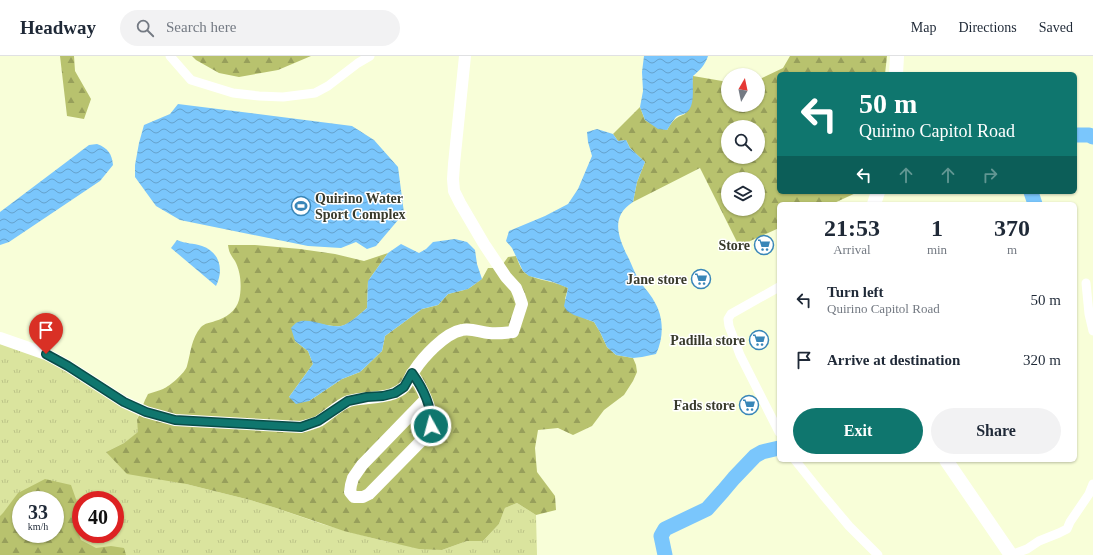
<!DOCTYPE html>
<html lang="en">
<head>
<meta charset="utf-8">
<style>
  body { margin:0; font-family:Georgia,serif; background:#f2f2f3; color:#1f2937; height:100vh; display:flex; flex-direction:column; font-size:15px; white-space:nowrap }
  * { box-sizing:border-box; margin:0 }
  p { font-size:13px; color:#747a83 }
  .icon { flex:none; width:22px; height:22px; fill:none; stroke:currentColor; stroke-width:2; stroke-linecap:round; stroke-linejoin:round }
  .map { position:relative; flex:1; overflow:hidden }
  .side { position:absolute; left:777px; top:146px; width:300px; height:260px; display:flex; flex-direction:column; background:#fff; border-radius:6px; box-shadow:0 1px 3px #0004 }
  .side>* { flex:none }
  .guide { position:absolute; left:777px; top:16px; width:300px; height:122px; border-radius:6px; box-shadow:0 1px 3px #0004; background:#0f766e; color:#fff; overflow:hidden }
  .needle { width:26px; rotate:9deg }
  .buttons { position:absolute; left:721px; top:12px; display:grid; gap:8px }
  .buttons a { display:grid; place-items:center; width:44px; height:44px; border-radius:50%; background:#fff; box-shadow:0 1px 3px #0004; font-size:20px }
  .speed { position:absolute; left:12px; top:435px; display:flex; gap:8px; font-size:20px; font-weight:700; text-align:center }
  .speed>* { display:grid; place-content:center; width:52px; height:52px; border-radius:50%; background:#fff; box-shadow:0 1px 3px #0004; line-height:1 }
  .speed small { font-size:10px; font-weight:400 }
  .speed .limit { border:6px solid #d22; background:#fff; color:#111 }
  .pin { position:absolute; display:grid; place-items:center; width:34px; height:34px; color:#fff; margin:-41px -17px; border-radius:50% 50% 50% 0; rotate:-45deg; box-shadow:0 0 4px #0007 }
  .pin .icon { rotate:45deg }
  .me { position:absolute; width:44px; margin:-22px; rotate:353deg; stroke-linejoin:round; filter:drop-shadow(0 0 3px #0008) }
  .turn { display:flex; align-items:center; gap:14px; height:84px; padding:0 16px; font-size:18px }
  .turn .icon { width:52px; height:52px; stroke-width:2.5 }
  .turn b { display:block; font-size:28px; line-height:34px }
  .lanes { display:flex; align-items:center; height:38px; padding:0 16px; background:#0003; justify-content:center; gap:20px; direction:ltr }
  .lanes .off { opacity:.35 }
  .eta { display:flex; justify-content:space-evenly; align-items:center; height:68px; text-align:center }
  .eta b { font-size:24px; font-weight:700; line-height:28px }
  .button { display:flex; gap:8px; margin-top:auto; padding:8px 16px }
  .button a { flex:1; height:46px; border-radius:24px; background:#0f766e; color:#fff; font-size:16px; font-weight:700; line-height:46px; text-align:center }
  .button a+a { background:#f2f2f3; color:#1f2937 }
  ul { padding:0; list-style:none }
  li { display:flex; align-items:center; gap:12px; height:60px; padding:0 16px }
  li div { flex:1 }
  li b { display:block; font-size:15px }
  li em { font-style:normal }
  header { display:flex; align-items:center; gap:24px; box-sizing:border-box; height:56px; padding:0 20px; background:#fff; border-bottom:1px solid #e0e1e3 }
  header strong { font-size:19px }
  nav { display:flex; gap:22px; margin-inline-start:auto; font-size:14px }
  .search { width:280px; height:36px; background:#f2f2f3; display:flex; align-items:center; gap:10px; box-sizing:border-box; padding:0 14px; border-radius:22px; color:#747a83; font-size:15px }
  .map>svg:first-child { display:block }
  .grass { fill:url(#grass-tufts); fill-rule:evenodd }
  .forest { fill:url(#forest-firs); fill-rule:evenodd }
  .water { fill:url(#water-waves) }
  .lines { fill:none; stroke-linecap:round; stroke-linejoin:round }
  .river { stroke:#7ac6fc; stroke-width:15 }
  .street { stroke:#fff; stroke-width:9 }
  .secondary { stroke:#fff; stroke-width:12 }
  .primary { stroke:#fff; stroke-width:14 }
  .route-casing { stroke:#0a4d48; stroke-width:10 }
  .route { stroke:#0f766e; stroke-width:7 }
  .labels { text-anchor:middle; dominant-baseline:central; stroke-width:3; stroke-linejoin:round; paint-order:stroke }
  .poi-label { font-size:14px; font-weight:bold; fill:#383a2b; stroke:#fff; text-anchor:end }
</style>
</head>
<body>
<header>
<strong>Headway</strong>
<div class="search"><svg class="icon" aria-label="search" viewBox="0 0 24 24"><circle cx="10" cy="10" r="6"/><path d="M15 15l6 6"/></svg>Search here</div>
<nav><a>Map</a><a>Directions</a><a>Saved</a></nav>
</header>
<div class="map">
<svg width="1093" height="499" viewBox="0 0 1093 499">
  <defs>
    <pattern id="grass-tufts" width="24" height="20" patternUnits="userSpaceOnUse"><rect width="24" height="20" fill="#dae49e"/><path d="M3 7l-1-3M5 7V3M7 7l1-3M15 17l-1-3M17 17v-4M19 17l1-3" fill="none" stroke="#bcc488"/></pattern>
    <pattern id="forest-firs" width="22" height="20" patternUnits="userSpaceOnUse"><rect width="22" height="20" fill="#b8c26e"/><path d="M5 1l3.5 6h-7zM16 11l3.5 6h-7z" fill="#979f5b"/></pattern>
    <pattern id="water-waves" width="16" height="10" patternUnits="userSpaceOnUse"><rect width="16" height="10" fill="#7ac6fc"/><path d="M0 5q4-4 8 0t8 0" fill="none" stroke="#65a2cc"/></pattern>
  </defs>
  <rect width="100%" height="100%" fill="#f8fed8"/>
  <path class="grass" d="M0 282 46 298 140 353 137 364 139 376 124 387 106 396 186 428 250 444 276 452 322 468 372 482 393 487 442 494 467 485H483L499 468 505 452 517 447 536 459 537 499H0ZM21 444H55V478H21ZM81 444H115V478H81Z"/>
  <path class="forest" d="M60 0H74L75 15 91 43 84 63 67 60Z
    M192 0H311L278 14 239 21 219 17 196 4Z
    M790 0H887L885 18H779V136H858L832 148H779V172L739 190 700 112 633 146 637 126 645 106 630 92 626 84 618 85 613 78 640 51 645 64 667 74C673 64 675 62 685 58L692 29 693 20 728 26V49H758V24L783 12ZM728 71H758V101H728ZM728 123H758V153H728Z
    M228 189H255L300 193 335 198 364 205 388 197 368 225 367 252C360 258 349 269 341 270 330 271 317 267 306 265L295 285 308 295 313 308 289 341 309 345 342 323 360 316 382 295 385 280 422 253 438 249 448 238 468 233 482 223 488 212H500L508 201 516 200C518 205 520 211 523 215 530 224 557 225 568 232L565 243 586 263 594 266 600 276 607 291 616 299 633 302 636 309 637 316 633 325 624 339 604 354 592 370 573 379 558 372 538 374 535 392 537 416 555 440 556 454 536 459 517 447 505 452 499 468 483 485H467L442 494 419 493 372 482 344 475 276 452 250 444 186 428 127 418 106 396 124 387 138 376 137 364 145 344 148 338C153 336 159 335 163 333 170 330 185 317 187 310 191 296 191 283 201 271 205 267 210 267 215 265 226 262 236 255 239 244 242 232 241 216 235 205 231 199 229 197 228 189Z
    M45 423 71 429 77 446 74 466 81 484 96 492 111 490 124 492 126 499H0V460L3 457 18 437ZM21 444H55V478H21Z"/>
  <path class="water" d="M644 0H708C705 9 700 14 693 20 692 29 695 46 689 54 686 59 680 58 676 61 672 65 670 70 667 74L658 73 645 64 640 51 643 35 642 16Z
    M178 48 352 70 374 84 398 111 404 157 376 190 367 193 356 186 341 192 308 190 180 164 156 150 135 121V109L139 87 144 69 170 58Z
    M597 73 613 78 618 85 626 84 630 92 645 106 637 126 633 146C609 161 619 183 629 203 632 209 634 216 638 222 642 230 650 237 654 245 664 261 664 281 656 298L642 301 633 302 616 299 607 291 600 276 594 266 574 259 567 255 564 250 568 232 553 226 529 220 523 215 512 192 506 185 509 175 545 160 568 148 578 133 592 100 588 86 587 76Z
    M97 88C108 92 112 98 113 109L100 125 9 186 0 189V156L89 89Z
    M455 183 467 186 475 194 477 208 482 223 468 233 448 238 438 249 422 253 385 280 382 295 360 316 342 323 309 345 296 348 289 341 313 308 308 295 295 285 291 272C293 270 295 267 298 266 310 261 327 272 341 270 349 268 360 258 367 252L368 225 388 197 401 188 419 197 426 193 433 186Z
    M177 184C186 188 193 187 202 190 220 196 224 214 216 230L171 192Z"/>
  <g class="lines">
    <path class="river" d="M1075 79H1089L1093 81
      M1031 136 1035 148
      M665 499 661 480 665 473 707 453 723 435 734 422 755 400 762 396 779 392"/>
    <path class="street" d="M170 0 191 24 233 37 259 40 283 41 315 37 328 30 358 7 370 0
      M1086 227 1089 258 1093 275
      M779 231 731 258 728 263 729 270 740 299 779 376
      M795 404 823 439 849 470 878 499
      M1011 499 1027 493 1039 485 1059 477 1067 473 1070 466 1089 438 1093 428"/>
    <path class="secondary" d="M0 282 46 298 68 310 124 346 146 356 175 364 301 371C307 369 313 368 319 365 329 359 338 349 349 345 365 340 393 344 405 330 409 326 410 319 414 315 423 301 445 277 462 274 471 272 480 276 489 277 497 278 505 277 513 276L522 248 519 239 516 232 506 221 484 188 460 147 454 135 453 123 454 108 465 0
      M412 317C420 328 435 356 431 371 430 374 428 377 426 380L369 438 363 441H354L350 436 351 429 353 422 362 409 426 343"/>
    <path class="primary" d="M896 18 897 0
      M874 148 878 136
      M946 404 1011 499"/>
  </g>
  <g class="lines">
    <defs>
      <path id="route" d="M46 298 68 310 124 346 146 356 175 364 301 371 318 365 348 345 367 341 383 340 395 337 404 331 412 317C423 332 432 351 431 370"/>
    </defs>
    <use href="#route" class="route-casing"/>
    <use href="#route" class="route"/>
  </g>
  <defs>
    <symbol id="stadium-ring" viewBox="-11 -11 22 22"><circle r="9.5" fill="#fff" stroke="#3986b8" stroke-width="1.5"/><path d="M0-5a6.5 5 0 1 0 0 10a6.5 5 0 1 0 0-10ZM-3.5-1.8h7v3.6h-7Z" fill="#3986b8"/></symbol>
    <symbol id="supermarket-ring" viewBox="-11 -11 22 22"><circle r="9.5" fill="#fff" stroke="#3986b8" stroke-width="1.5"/><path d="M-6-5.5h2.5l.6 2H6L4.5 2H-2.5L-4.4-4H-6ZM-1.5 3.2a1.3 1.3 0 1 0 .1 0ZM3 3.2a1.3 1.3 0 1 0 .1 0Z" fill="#3986b8"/></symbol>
  </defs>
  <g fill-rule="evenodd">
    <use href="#stadium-ring" x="290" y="139" width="22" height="22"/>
    <use href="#supermarket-ring" x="753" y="178" width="22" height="22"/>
    <use href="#supermarket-ring" x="690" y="212" width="22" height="22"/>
    <use href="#supermarket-ring" x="748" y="273" width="22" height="22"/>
    <use href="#supermarket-ring" x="738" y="338" width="22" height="22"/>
  </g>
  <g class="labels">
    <g class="poi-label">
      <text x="315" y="142" text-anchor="start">Quirino Water<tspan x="315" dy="16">Sport Complex</tspan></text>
      <text x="750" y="189">Store</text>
      <text x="687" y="223">Jane store</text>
      <text x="745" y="284">Padilla store</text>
      <text x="735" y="349">Fads store</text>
    </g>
  </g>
</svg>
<div class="buttons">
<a><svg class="needle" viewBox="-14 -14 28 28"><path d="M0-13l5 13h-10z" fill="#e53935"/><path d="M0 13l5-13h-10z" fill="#747a83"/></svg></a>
<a><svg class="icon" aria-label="search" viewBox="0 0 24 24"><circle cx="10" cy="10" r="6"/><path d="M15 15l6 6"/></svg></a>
<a><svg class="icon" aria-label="layers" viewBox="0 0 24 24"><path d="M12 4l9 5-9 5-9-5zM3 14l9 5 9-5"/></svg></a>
</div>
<div class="speed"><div>33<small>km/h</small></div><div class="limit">40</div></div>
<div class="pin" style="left:46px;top:298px;background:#d93025"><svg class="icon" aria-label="arrive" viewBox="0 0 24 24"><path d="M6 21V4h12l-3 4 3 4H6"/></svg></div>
<svg class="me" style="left:431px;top:370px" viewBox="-20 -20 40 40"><circle r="17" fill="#0f766e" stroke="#fff" stroke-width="3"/><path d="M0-11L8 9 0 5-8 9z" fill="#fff"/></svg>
<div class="guide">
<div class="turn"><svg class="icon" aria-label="left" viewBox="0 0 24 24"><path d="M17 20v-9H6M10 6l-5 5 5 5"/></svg><div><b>50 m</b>Quirino Capitol Road</div></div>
<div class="lanes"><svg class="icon" aria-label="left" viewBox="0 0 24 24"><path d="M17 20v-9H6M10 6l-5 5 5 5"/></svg><svg class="icon off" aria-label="ahead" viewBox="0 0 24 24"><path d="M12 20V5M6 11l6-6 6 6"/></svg><svg class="icon off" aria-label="ahead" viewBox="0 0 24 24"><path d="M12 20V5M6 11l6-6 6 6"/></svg><svg class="icon off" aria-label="right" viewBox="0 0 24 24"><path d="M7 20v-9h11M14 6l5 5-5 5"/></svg></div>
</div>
<section class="side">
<div class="eta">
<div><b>21:53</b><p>Arrival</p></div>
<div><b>1</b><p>min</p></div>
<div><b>370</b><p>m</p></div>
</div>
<ul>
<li><svg class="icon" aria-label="left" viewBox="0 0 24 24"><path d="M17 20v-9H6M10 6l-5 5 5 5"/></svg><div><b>Turn left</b><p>Quirino Capitol Road</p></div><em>50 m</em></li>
<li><svg class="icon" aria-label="arrive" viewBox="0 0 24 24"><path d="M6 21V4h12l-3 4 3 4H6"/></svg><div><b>Arrive at destination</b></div><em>320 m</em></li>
</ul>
<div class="button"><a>Exit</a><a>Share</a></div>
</section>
</div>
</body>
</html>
